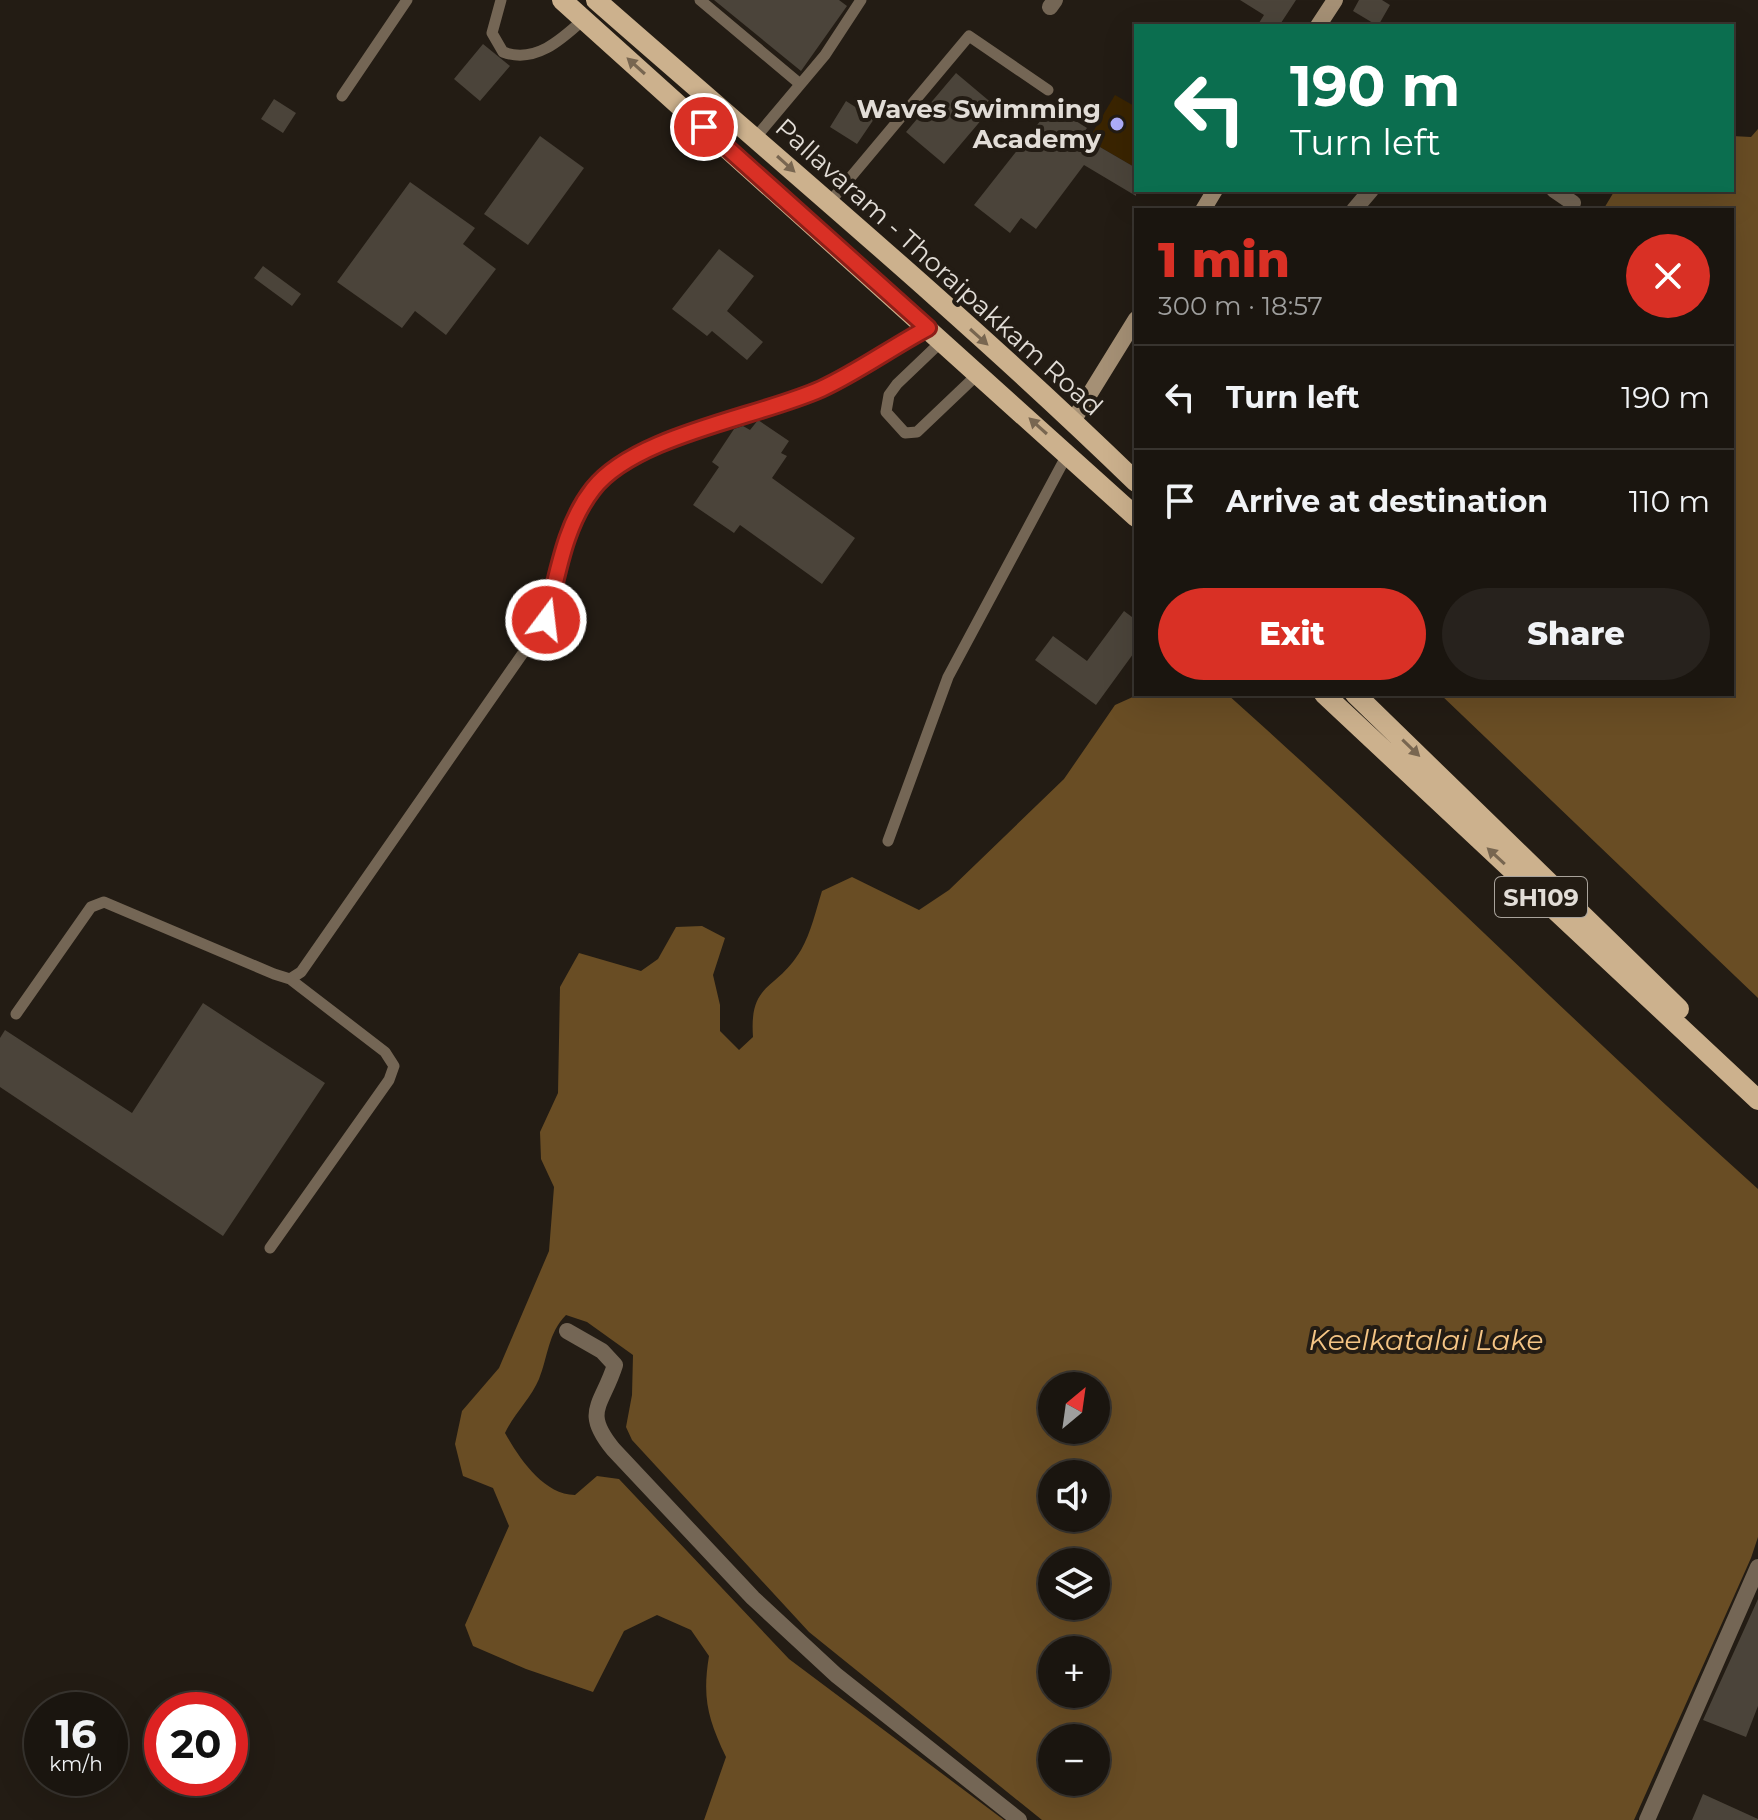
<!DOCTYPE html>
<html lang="en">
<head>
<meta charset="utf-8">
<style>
  body { margin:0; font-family:Montserrat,sans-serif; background:#27221d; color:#f1f3f6; height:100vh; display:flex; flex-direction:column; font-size:30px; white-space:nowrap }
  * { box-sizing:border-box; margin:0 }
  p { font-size:26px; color:#9f9f9e }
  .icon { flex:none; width:44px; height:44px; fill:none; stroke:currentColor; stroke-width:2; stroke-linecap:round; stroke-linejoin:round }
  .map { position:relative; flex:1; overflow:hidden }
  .details { position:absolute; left:1134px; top:208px; width:600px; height:488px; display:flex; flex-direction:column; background:#1a150f; border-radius:0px; box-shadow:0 8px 32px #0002,0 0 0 2px #38342f }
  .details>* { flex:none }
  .top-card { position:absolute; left:1134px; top:24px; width:600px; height:168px; border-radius:0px; box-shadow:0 8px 32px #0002,0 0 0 2px #38342f; background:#0b6e4f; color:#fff; overflow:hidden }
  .needle { width:52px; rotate:29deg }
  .fabs { position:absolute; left:1038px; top:1372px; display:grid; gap:16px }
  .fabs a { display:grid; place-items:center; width:72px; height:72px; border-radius:50%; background:#1a150f; box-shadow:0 8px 32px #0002,0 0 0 2px #38342f; font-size:40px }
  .speed { position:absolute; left:24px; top:1692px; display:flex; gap:16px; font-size:40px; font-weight:700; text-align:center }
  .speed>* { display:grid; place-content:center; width:104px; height:104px; border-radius:50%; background:#1a150f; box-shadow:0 8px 32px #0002,0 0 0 2px #38342f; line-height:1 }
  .speed small { font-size:20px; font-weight:400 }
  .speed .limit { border:12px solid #d22; background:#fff; color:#111 }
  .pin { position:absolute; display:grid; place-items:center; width:68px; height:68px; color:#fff; margin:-34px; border:4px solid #fff; border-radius:50%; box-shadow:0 2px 8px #0007 }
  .me { position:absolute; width:88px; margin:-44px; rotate:15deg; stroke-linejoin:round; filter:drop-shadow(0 0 6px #0008) }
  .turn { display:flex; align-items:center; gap:28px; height:168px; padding:0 24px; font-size:36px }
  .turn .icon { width:104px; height:104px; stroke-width:2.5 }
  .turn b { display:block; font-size:56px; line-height:68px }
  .round { display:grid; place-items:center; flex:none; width:84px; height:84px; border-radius:42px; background:#27221d }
  .head { display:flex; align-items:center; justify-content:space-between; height:136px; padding:0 24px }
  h1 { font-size:48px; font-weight:800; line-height:60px; color:#d93025 }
  .button { display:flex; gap:16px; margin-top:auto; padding:16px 24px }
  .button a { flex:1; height:92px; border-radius:48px; background:#d93025; color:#fff; font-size:32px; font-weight:800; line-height:92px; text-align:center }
  .button a+a { background:#27221d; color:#f1f3f6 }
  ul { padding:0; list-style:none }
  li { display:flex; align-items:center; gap:24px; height:104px; padding:0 24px; border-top:2px solid #38342f }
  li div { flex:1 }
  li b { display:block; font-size:30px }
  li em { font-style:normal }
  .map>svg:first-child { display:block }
  .green { fill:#3a2400 }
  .water { fill:#694d24; fill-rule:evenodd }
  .building { fill:#4b443a }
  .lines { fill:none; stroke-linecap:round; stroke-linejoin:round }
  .lane { stroke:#746655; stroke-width:11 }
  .street { stroke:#746655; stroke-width:16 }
  .secondary { stroke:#a59075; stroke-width:16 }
  .primary { stroke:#ccb18d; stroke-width:20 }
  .oneway { fill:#786650 }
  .route-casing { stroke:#8d1f18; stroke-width:20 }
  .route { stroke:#d93025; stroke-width:14 }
  .poi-dot { fill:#afaefa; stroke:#231c14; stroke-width:3 }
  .labels { text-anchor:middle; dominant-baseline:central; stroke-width:8; stroke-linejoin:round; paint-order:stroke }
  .shield { fill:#231c14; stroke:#a9a39c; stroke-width:2 }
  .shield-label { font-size:24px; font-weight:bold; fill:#e2ddd7 }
  .poi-label { font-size:26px; font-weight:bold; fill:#e2ddd7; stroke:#231c14; text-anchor:end }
  .street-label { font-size:26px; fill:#e2ddd7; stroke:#231c14 }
  .water-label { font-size:28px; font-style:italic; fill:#f5c585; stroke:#231c14 }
</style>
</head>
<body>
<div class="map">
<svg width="1758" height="1820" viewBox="0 0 1758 1820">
  <rect width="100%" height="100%" fill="#231c14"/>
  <path class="green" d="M1115 95 1136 107V168L1088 140Z"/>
  <path class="water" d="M1758 129V998L1440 694H1732V210H1603L1615 190H1732V136L1751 137Z
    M1179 694H1227C1408 855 1578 1028 1758 1189V1537L1751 1558 1634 1820H1042L809 1632 632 1440 626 1427 632 1395 633 1355 587 1322 566 1315C548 1333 548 1357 539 1379 531 1398 514 1414 505 1433 520 1459 543 1494 575 1495L597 1476 619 1479 789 1659 1004 1820H704L726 1757C708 1719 702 1698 709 1656L691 1630 657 1615 624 1631 593 1692 526 1669 473 1646 465 1625 509 1526 493 1488 463 1476 455 1444 462 1411 499 1368 549 1251 554 1187 541 1159 540 1132 558 1093 560 987 579 953 641 971 658 959 676 927 702 926 725 938 713 975 720 1005V1031L739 1050 753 1037C749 981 776 992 801 950 811 933 816 910 822 891L852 877 919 910 949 890 1064 779 1115 705 1135 696 1168 698ZM1052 1386H1096V1430H1052ZM1052 1474H1096V1518H1052ZM1052 1562H1096V1606H1052ZM1052 1650H1096V1694H1052ZM1052 1738H1096V1782H1052Z"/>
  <path class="building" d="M714 0H839L847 6 801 71Z
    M1240 0H1296L1279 26H1257L1264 15Z
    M1359 0H1382L1390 5 1378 26 1353 11Z
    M483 44 510 66 480 101 454 79Z
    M956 73 994 105 944 164 906 132Z
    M274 99 296 113 283 133 261 119Z
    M846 101 874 119 857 144 830 127Z
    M1052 106 1087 128 1081 136 1136 168V196L1084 165 1036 229 1021 218 1010 233 974 205Z
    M540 136 584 168 528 245 484 214Z
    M410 182 475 228 463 244 496 269 446 335 415 311 402 328 337 282Z
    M719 249 754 276 727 311 763 342 747 360 712 331 707 336 672 309Z
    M263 266 301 294 292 306 254 278Z
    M758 420 789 441 781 453 787 456 772 478 855 538 822 584 740 525 734 533 693 505 719 467 712 462 734 429 743 426 750 430Z
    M1124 611 1136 620V650L1096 705 1035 660 1053 636 1087 661Z
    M203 1003 325 1083 223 1236 0 1087V1038L5 1030 132 1113Z
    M1758 1599V1706L1746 1737 1703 1720Z
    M1703 1794 1758 1819V1820H1692Z"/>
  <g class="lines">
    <path class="lane" d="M501 0 492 33 503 52C535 64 561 40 584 19
      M700 0 800 84
      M342 96 407 0
      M756 137 825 55 861 0
      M829 203 969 36 1048 90
      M942 341 897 384 889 395 886 412 905 433 917 432 979 373
      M888 841 948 677 1068 453
      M16 1014 91 907 104 902 274 974 290 979 301 972 546 620 572 520 595 486 619 465 653 448 822 389 927 328
      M270 1248 389 1080 394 1066 385 1052 290 979"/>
    <path class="street" d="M1050 7 1055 0
      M1554 190 1573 203
      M1354 210 1371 190
      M567 1331 602 1351 615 1365C602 1406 582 1411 613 1449L753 1598 836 1675 1019 1820
      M1647 1820 1758 1567"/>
    <path class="secondary" d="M1318 26 1335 0
      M1203 210 1215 190
      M1073 421 1136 319"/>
    <path class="primary" d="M562 0 1136 517
      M596 0C777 159 963 314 1136 482
      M1324 694 1758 1100
      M1355 694 1679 1009"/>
  </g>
  <defs><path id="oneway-solid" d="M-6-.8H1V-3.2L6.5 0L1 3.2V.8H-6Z" transform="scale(2)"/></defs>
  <g class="oneway">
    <use href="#oneway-solid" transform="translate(636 66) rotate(-138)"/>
    <use href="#oneway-solid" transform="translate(786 164) rotate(42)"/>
    <use href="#oneway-solid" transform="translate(979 337) rotate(42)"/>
    <use href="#oneway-solid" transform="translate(1038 426) rotate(-138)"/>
    <use href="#oneway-solid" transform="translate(1411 748) rotate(44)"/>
    <use href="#oneway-solid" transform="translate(1496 856) rotate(-137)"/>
  </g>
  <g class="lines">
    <defs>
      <path id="route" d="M546 620C558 574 564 526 593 489 635 435 759 417 821 389 858 372 892 347 928 328L704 127"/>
    </defs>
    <use href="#route" class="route-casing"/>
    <use href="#route" class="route"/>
  </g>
  <circle class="poi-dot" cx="1117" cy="124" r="8"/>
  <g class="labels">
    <rect class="shield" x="1495" y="877" width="92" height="40" rx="6"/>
    <g class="shield-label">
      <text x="1541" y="897">SH109</text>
    </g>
    <g class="poi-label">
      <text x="1101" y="109">Waves Swimming<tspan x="1101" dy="30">Academy</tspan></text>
    </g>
    <g class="street-label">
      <text transform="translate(939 267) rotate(42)">Pallavaram - Thoraipakkam Road</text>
    </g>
    <g class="water-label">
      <text x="1426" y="1340">Keelkatalai Lake</text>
    </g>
  </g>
</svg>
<div class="fabs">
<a><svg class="needle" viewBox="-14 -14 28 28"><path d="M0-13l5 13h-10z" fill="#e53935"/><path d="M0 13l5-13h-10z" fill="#9f9f9e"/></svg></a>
<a><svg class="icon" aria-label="sound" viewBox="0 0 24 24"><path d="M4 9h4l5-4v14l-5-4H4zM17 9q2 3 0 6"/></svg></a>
<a><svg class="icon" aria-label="layers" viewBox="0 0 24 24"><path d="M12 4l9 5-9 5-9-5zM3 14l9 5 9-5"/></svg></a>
<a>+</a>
<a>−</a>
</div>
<div class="speed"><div>16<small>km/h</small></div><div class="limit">20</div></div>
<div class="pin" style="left:704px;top:127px;background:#d93025"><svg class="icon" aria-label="arrive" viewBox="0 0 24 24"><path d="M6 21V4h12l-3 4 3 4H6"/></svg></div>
<svg class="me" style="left:546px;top:620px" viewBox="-20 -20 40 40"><circle r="17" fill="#d93025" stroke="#fff" stroke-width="3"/><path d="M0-11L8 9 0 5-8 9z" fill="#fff"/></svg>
<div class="top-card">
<div class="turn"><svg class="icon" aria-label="left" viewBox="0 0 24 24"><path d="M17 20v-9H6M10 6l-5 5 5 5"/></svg><div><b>190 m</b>Turn left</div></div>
</div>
<section class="details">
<div class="head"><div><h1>1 min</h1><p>300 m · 18:57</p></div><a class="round" style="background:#d93025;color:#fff"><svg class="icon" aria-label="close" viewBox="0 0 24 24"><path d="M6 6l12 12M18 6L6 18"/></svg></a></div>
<ul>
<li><svg class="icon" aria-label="left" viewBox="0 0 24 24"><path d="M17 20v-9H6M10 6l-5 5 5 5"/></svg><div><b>Turn left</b></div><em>190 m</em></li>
<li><svg class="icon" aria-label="arrive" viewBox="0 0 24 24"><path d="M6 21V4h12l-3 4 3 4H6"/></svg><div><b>Arrive at destination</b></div><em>110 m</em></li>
</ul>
<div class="button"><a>Exit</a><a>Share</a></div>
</section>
</div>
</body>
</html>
